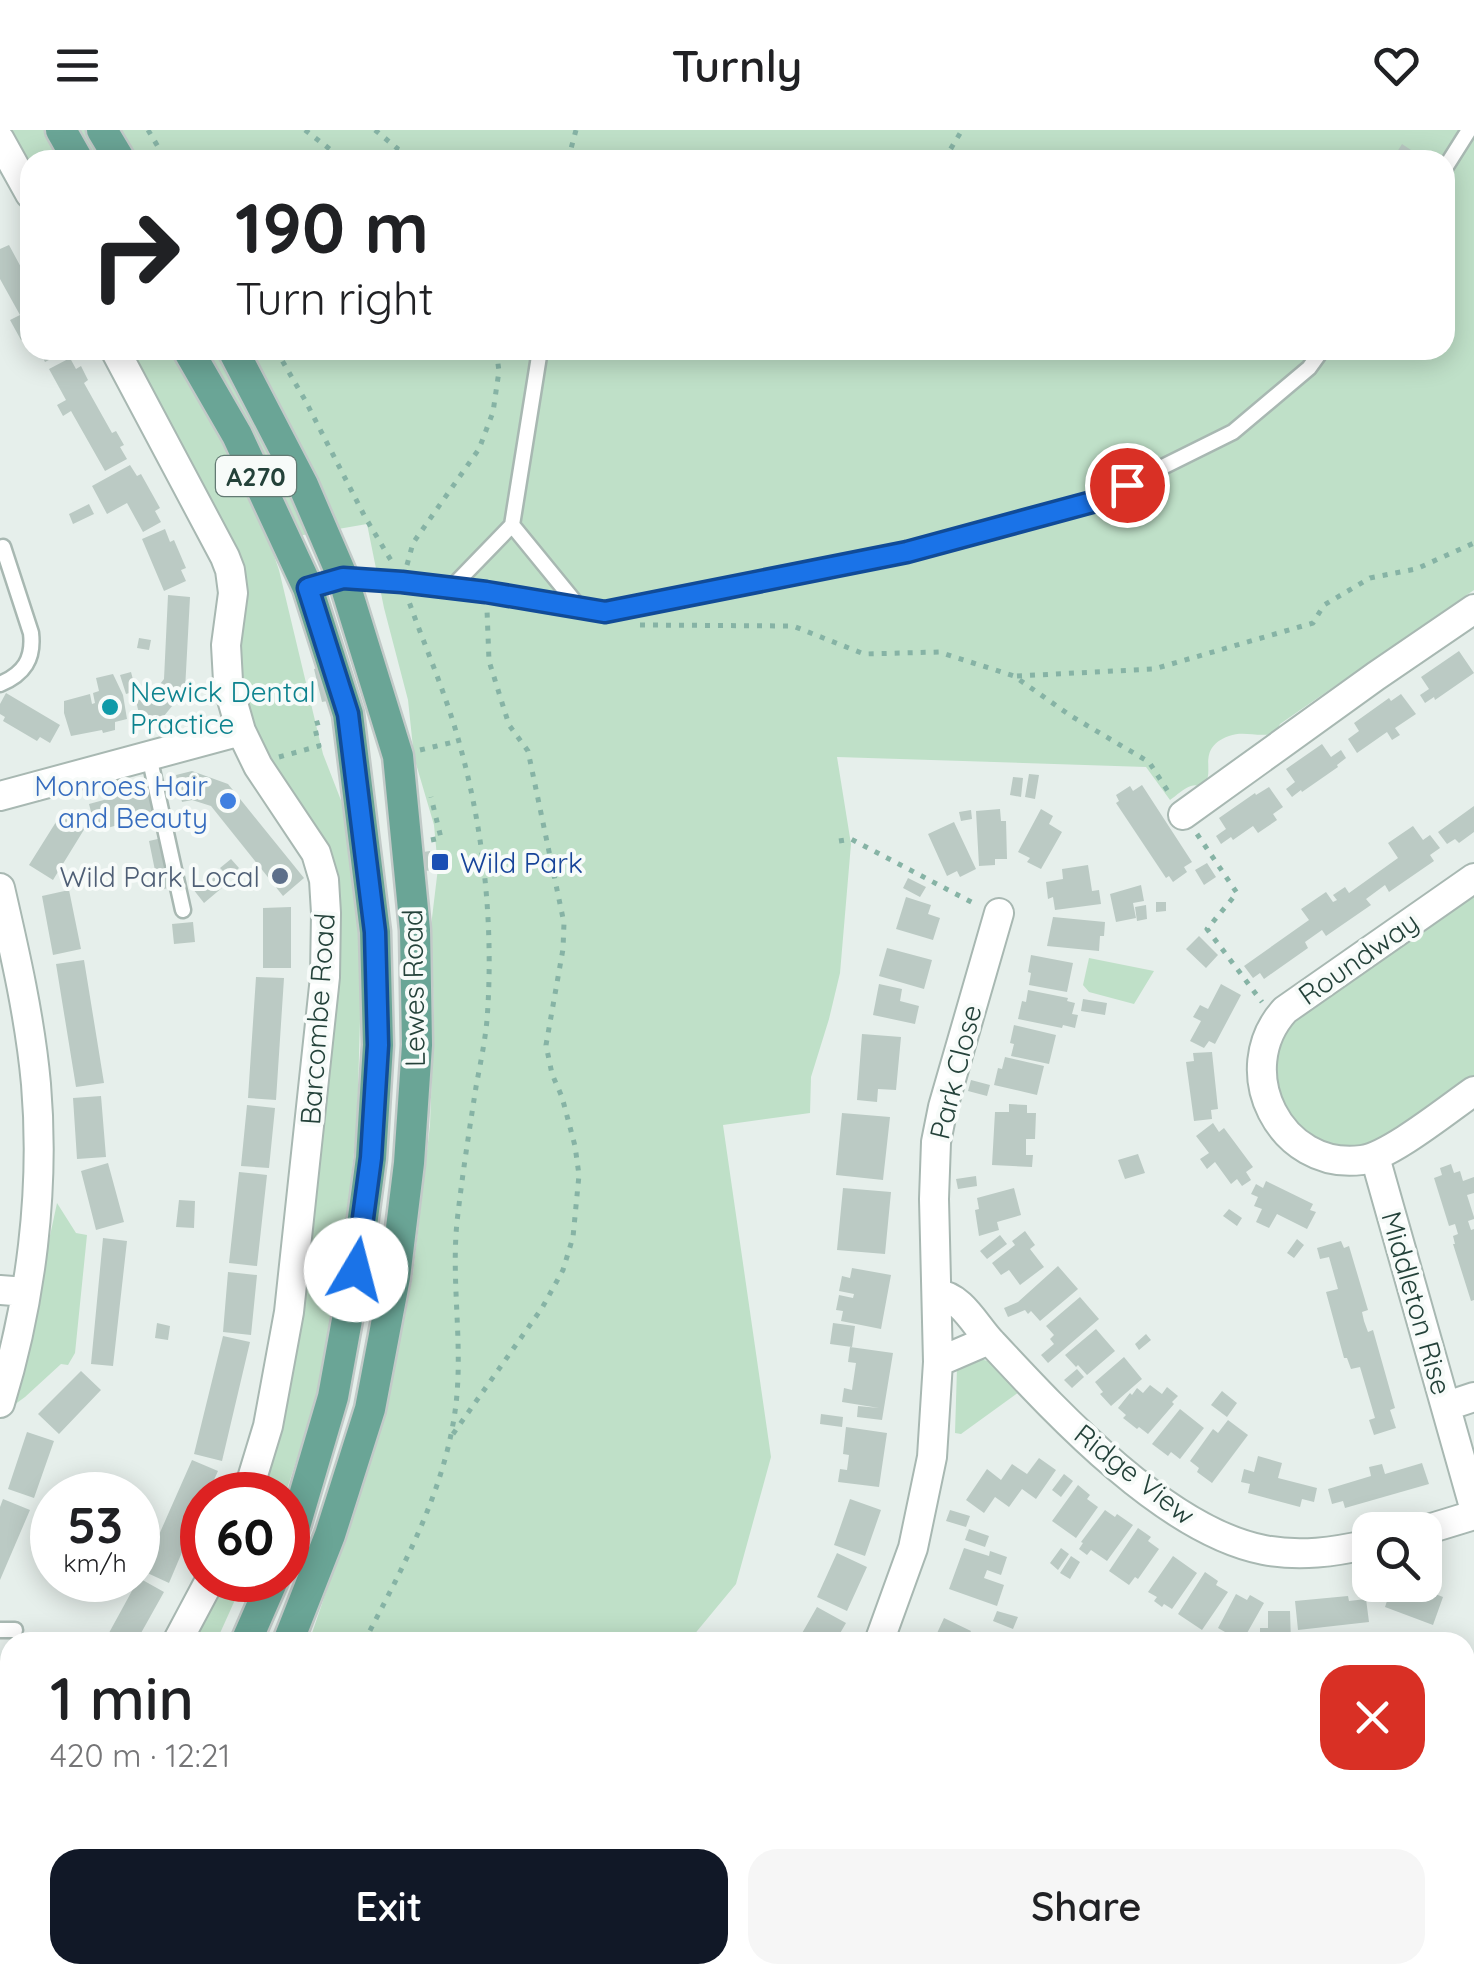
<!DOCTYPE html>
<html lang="en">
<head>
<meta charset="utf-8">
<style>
  body { margin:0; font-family:Quicksand,sans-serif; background:#f6f6f6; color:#202124; height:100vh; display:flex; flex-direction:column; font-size:38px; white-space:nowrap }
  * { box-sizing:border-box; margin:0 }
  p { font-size:32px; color:#757577 }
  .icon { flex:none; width:55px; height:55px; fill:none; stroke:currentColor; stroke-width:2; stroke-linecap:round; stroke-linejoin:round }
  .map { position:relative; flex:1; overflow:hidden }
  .panel { position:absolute; left:0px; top:1502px; width:1475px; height:352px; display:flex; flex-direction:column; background:#fff; border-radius:30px 30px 0 0; box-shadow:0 5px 25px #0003 }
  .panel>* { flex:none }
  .banner { position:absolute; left:20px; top:20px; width:1435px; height:210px; border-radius:30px; box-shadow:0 5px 25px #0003; background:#fff; color:#202124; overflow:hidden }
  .controls { position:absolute; left:1352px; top:1382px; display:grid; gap:20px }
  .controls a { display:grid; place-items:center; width:90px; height:90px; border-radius:20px; background:#fff; box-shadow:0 5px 25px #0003; font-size:50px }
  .speed { position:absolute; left:30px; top:1342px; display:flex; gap:20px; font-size:50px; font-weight:700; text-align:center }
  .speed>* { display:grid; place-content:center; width:130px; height:130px; border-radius:50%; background:#fff; box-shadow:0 5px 25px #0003; line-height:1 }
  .speed small { font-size:25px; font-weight:400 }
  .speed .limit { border:15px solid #d22; background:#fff; color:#111 }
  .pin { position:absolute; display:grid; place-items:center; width:85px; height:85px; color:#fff; margin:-42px; border:5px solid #fff; border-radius:50%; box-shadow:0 2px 10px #0007 }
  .me { position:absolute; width:110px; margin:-55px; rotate:8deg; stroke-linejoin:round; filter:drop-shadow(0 0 8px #0008) }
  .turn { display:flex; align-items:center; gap:35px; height:210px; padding:0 50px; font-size:45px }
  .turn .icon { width:130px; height:130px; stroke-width:2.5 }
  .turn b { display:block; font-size:70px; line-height:85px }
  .round { display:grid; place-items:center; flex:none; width:105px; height:105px; border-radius:30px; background:#f6f6f6 }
  .headline { display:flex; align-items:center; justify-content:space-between; height:170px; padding:0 50px }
  h1 { font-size:60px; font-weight:600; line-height:75px }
  .button { display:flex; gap:20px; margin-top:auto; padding:20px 50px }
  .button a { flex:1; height:115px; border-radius:30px; background:#111827; color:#fff; font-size:40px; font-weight:600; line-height:115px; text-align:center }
  .button a+a { background:#f6f6f6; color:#202124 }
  header { display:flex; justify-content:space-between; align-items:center; height:130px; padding:0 50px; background:#fff; font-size:45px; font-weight:600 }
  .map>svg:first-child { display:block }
  .green { fill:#bfe0c8 }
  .building { fill:#bbcac4 }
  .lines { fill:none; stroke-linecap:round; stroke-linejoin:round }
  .service-casing { stroke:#a8b8b2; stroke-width:19 }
  .minor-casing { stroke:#a8b8b2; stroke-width:32 }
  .primary-casing { stroke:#c2cac8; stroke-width:35 }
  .path { stroke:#86b3a5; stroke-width:5; stroke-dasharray:5 8; stroke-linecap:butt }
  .service { stroke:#fff; stroke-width:14 }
  .minor { stroke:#fff; stroke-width:28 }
  .primary { stroke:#6aa596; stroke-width:30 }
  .route-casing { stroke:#114b97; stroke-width:25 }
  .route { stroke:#1a73e8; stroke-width:18 }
  .culture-dot { fill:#0f9aa8; stroke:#f7fbf9; stroke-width:4 }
  .shop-dot { fill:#3f7fe0; stroke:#f7fbf9; stroke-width:4 }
  .transit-dot { fill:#1a4fb4; stroke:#f7fbf9; stroke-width:4 }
  .service-dot { fill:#5c6f8a; stroke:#f7fbf9; stroke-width:4 }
  .labels { text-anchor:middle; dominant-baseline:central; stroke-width:8; stroke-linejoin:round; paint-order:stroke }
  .shield { fill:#f7fbf9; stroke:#637a73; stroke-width:2.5 }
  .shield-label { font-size:25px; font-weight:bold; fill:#24423a }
  .culture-label { font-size:28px; fill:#0d838f; stroke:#f7fbf9; text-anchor:start }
  .shop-label { font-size:28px; fill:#366cbe; stroke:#f7fbf9; text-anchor:end }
  .transit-label { font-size:28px; fill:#164399; stroke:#f7fbf9; text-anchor:start }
  .service-label { font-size:28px; fill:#4e5e75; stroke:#f7fbf9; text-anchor:end }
  .street-label { font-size:28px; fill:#24423a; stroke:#f7fbf9 }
</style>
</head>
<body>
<header><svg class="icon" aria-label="menu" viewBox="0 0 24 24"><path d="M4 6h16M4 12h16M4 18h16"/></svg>Turnly<svg class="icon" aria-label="heart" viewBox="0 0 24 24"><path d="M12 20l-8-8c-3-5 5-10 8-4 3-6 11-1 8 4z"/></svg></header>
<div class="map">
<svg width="1474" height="1854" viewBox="0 0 1474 1854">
  <rect width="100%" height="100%" fill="#e6efeb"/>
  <path class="green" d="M3 0H1474V460L1280 594 1276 603C1258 608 1244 600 1229 606 1196 618 1215 642 1205 652 1198 660 1199 653 1191 656 1184 658 1176 666 1170 670L1146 637 837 627 851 714 840 843 829 889 811 947 810 983 723 995 771 1327 736 1454 688 1512H309L363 1353 388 1271 413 1144 430 995 434 885 431 796 438 738 434 695 414 627 408 570 384 478 367 394 292 407 289 401 267 405 279 440 323 624 349 691 360 792 361 856 357 995 340 1149 323 1237 309 1293 285 1365H257L303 1160 316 702 293 661 261 620 236 550 242 466 123 220H1445V30H30V50Z
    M1474 763V950L1386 1012 1360 1021 1317 1014 1279 976 1274 925 1291 891Z
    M1089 828 1154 841 1134 874 1089 862 1083 855Z
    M57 1073 76 1103 87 1105 75 1223 68 1235 61 1234 25 1267 14 1275Z
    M980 1229 988 1231 1019 1262 961 1304 955 1303 957 1238Z
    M221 1450H244L216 1512H189Z"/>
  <path class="building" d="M1402 14 1426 30H1392Z
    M9 115 30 154V205L21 210 10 190 20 185 0 149V119Z
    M39 220H68L45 232Z
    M70 228 76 239 81 236 88 250 84 253 112 303 116 301 124 315 120 317 127 329 105 341 71 281 63 286 57 275 66 270 49 239Z
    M130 335 137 346 141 344 160 378 155 381 161 392 143 402 127 373 107 384 92 356Z
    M89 374 94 384 73 394 69 384Z
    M165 399 170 412 174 410 186 438 181 440 186 451 164 461 142 409Z
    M168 465 190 467 185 560 164 586 141 592 136 571 150 567 164 549Z
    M139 508 151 510 149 520 137 518Z
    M1459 521 1474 543 1435 570 1434 567 1425 573 1420 565 1429 559 1421 547Z
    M319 538 327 571 322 572 314 539Z
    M131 542 136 561 126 564 120 545Z
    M113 544 123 565 127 589 115 592V600L103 603 102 600 71 606 64 583V571L90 564 92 574 95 573 93 563 99 561 96 548Z
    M6 563 60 595 50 613 40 607 37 611 3 591 5 587 0 584V574Z
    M1401 564 1416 584 1395 598 1400 605 1392 610 1387 602 1357 623 1348 609 1359 601 1354 593 1389 568 1391 571Z
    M1322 614 1331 627 1341 620 1346 628 1337 635 1338 637 1302 662 1301 660 1292 667 1286 659 1295 652 1286 639Z
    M192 641 228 654 304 748 283 766 211 676 192 670 182 672 176 645Z
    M1029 644 1039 645 1035 669 1025 667Z
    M1013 647 1023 648 1021 667 1010 665Z
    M1142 655 1192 732 1184 737 1187 742 1173 752 1169 746 1166 748 1116 673 1119 671 1116 665 1130 656 1133 661Z
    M1269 657 1283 677 1273 684 1277 690 1258 703 1253 696 1233 710 1231 707 1221 714 1216 706 1226 699 1219 688 1255 663 1256 665Z
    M148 658 155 685 96 701 89 674Z
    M1474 676V702L1459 713 1455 709 1447 714 1438 702Z
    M1000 679 1001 691H1006L1007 729H995V735L979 736 976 681Z
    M1041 679 1053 686 1049 694 1062 702 1041 739 1027 732 1030 728 1018 722Z
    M971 680 972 689 961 691 959 682Z
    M61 684 85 698 53 750 29 735Z
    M954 692 976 739 960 747 957 741 947 746 928 704Z
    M1413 696 1423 710 1430 705 1440 718 1430 725 1434 731 1389 762 1385 755 1366 769 1371 775 1326 806 1322 800 1305 812 1308 818 1264 849 1260 843 1253 848 1244 836 1309 790 1301 779 1326 762 1333 772 1337 770 1333 765 1345 757 1349 763 1398 728 1388 713Z
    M162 708 173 757 159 760 149 711Z
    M430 721 433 740 425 741 423 722Z
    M231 729 239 738 229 747 220 738Z
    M1207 733 1216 747 1204 755 1195 740Z
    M1088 735 1092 761 1099 760 1101 774 1055 780 1053 767 1048 769 1046 752 1063 749 1062 739Z
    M212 743 223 757 204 773 193 759Z
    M908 748 926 757 920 767 903 758Z
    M1141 755 1144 771 1133 773 1136 788 1116 792 1110 764Z
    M69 760 81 819 53 825 42 766Z
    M906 767 931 775 928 784 940 788 933 810 896 799Z
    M1156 772H1166V781L1156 782Z
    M1146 775 1147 789 1137 791 1135 777Z
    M291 777V838H263V778Z
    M1053 787 1105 792 1104 806H1100L1099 821 1047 816Z
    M193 792 195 812 174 814 172 794Z
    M1199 806 1218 825 1206 838 1186 819Z
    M887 818 932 830 924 859 879 846Z
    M1031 825 1073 833 1067 862 1029 855 1031 843 1028 842Z
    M84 830 104 953 76 957 56 834Z
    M256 847 284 848 276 970 248 968Z
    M879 854 902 859 900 871 919 876 915 894 873 885Z
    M1221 854 1241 865 1215 914 1209 911 1204 918 1190 911 1201 891 1193 887 1200 875 1208 879Z
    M1028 860 1068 868 1067 871 1075 873 1072 884 1078 885 1075 898 1063 895 1062 898 1018 889 1022 871 1026 872Z
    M1083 869 1107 873 1105 885 1081 881Z
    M1014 895 1056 905 1049 934 1011 926 1014 914 1010 913Z
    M862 904 901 907 896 960 878 959 877 972 857 970Z
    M1212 922 1218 979 1211 980 1212 989 1194 991 1186 932 1194 931 1193 923Z
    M1005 927 1044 936 1037 965 994 955 998 938 1002 939Z
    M971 950 990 955 987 966 968 961Z
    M101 966 106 1027 77 1029 73 968Z
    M1009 974 1027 975V983H1036L1035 1009H1026V1025H1033L1032 1037 992 1035 995 982H1009Z
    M247 975 275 978 269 1038 241 1036Z
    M842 983 890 987 883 1050 836 1045Z
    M1213 993 1219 1002 1224 998 1253 1037 1246 1042 1251 1050 1242 1056 1237 1049 1231 1054 1215 1032 1207 1039 1200 1029 1209 1023 1196 1006Z
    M1138 1024 1145 1043 1125 1049 1118 1030Z
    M108 1033 124 1092 96 1100 81 1041Z
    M1451 1034 1454 1043 1460 1041 1463 1051 1474 1047V1063L1467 1065 1474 1087V1089L1468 1091 1471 1100 1474 1099V1170L1471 1171 1453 1114H1455L1453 1106 1458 1104 1455 1094 1449 1096 1434 1048 1442 1045 1440 1038Z
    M239 1042 267 1045 257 1136 229 1133Z
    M976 1046 977 1056 958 1059 956 1049Z
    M1266 1051 1313 1074 1310 1080 1316 1082 1307 1099 1277 1084 1269 1098 1256 1092 1262 1079 1254 1076 1258 1067 1251 1064 1256 1054 1263 1058Z
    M843 1058 891 1062 885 1124 837 1120Z
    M1014 1058 1021 1085 997 1092 999 1100 979 1106 975 1080 979 1079 977 1068Z
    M179 1070 195 1071 194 1098 176 1097Z
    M1229 1079 1242 1088 1237 1096 1223 1086Z
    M1025 1101 1035 1115 1030 1119 1044 1137 1020 1155 1009 1140 1001 1145 992 1133 1015 1115 1012 1111Z
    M1000 1105 1007 1114 987 1129 980 1121Z
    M103 1108 127 1111 113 1236 91 1234Z
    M1297 1109 1304 1115 1294 1128 1287 1123Z
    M1341 1111 1344 1118 1349 1116 1368 1180 1362 1182 1364 1191 1368 1202 1373 1200 1395 1278 1390 1280 1396 1298 1374 1305 1369 1290 1375 1288 1360 1237 1351 1239 1347 1228H1344L1326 1162 1338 1159 1329 1127 1320 1129 1317 1118Z
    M1058 1136 1078 1159 1040 1191 1031 1181 1028 1184 1025 1180 1008 1187 1004 1178 1018 1172Z
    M852 1138 891 1145 881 1199 841 1191 843 1181 836 1180 839 1165 853 1168 854 1164 839 1161 842 1146 850 1148Z
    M228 1142 257 1145 251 1205 223 1202Z
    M1080 1167 1099 1189 1048 1233 1041 1225 1054 1214 1050 1209 1054 1205 1046 1196Z
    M157 1193 170 1196 168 1210 155 1208Z
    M833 1193 855 1196 852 1217 830 1214Z
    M1096 1199 1115 1221 1087 1245 1078 1235 1076 1237 1065 1225Z
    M1146 1204 1151 1210 1139 1220 1135 1214Z
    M223 1206 250 1212 222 1331 194 1324Z
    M850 1217 893 1223 882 1290 857 1287 858 1276 879 1278 842 1272 844 1258 852 1260 856 1233 848 1232Z
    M1124 1227 1142 1249 1111 1276 1100 1264 1103 1262 1095 1252Z
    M1077 1239 1084 1247 1072 1258 1064 1250Z
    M81 1241 101 1260 59 1304 38 1284Z
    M1150 1255 1162 1264 1167 1257 1178 1266 1172 1272 1174 1274 1148 1304 1139 1297 1137 1299 1123 1288 1126 1285 1118 1278 1130 1263 1132 1265 1137 1258 1143 1263Z
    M1222 1261 1237 1273 1227 1287 1211 1275Z
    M1180 1279 1204 1298 1180 1329 1171 1322 1168 1326 1152 1314Z
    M821 1284 843 1287 842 1297 820 1294Z
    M1228 1290 1248 1305 1212 1353 1197 1342 1199 1338 1190 1331 1213 1299 1218 1303Z
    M846 1297 887 1303 879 1357 838 1352 840 1339 847 1340 849 1325 843 1324Z
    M27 1302 54 1311 34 1368 8 1359Z
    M1258 1326 1282 1333 1278 1348 1317 1358 1314 1372 1302 1369 1300 1377 1248 1363 1250 1354 1241 1352 1244 1339 1254 1342Z
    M1039 1328 1056 1340 1036 1369 1022 1359 1009 1377 995 1367 984 1383 966 1370 987 1339 1001 1350 1012 1334 1027 1344Z
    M192 1330 218 1341 207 1365H202V1375L169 1453 143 1441Z
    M1422 1333 1429 1354 1345 1378 1343 1371 1332 1374 1328 1359 1371 1346 1369 1337 1382 1334 1385 1344Z
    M1064 1344 1073 1351 1061 1367 1052 1360Z
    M1078 1355 1090 1365 1087 1369 1098 1377 1076 1408 1052 1391Z
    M3 1369 30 1380 0 1450V1377Z
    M850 1369 881 1380 865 1426 834 1415Z
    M950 1380 970 1386 966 1397 946 1391Z
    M1105 1380 1115 1387 1117 1384 1133 1395 1107 1431 1091 1420 1087 1425 1079 1419 1083 1413 1081 1412Z
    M1138 1398 1151 1407 1148 1411 1159 1419 1138 1449 1135 1447 1129 1455 1109 1441Z
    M969 1399 989 1406 985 1417 965 1410Z
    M964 1418 989 1426 990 1421 1007 1427 1001 1445 987 1440 984 1448 1004 1455 997 1476 949 1459Z
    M1061 1418 1069 1424 1058 1440 1050 1433Z
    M837 1423 867 1437 847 1481 817 1467Z
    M1071 1426 1080 1432 1070 1449 1060 1443Z
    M1173 1426 1197 1443 1172 1479 1164 1474 1162 1477 1154 1471 1157 1467 1148 1462Z
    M1205 1442 1218 1451 1216 1455 1228 1462 1202 1500 1178 1484Z
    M139 1448 164 1462 136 1512H104Z
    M1371 1455H1412L1443 1467 1433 1495 1385 1477 1389 1465 1370 1458Z
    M1236 1464 1247 1470 1250 1465 1264 1473 1242 1512H1226L1220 1510 1225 1502 1218 1498Z
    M1348 1466 1349 1471 1366 1469 1369 1492 1298 1500 1295 1471Z
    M817 1477 846 1493 835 1512H797Z
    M997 1481 1018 1487 1013 1499 993 1491Z
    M1268 1481H1290L1291 1512H1260V1498H1268Z
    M944 1488 971 1501 965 1512H933Z
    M989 1502 1008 1512H983Z
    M1465 1547 1474 1553 1471 1563 1474 1566V1572L1465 1585Z
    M0 1584 10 1590V1600L0 1619Z
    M1473 1698H1474V1727L1465 1725Z
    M0 1713 10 1744V1750L0 1753Z
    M170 1845H177L193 1854 198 1845H229L224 1854H165Z
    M336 1845H370L365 1854H342L344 1850Z
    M555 1845H565L577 1854H549Z
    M723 1845H756L750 1854H735Z
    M778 1845H802L804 1846 798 1854H792Z
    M1192 1845H1236L1232 1854H1210Z
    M1247 1845H1300L1308 1849 1306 1854H1242Z
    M1410 1845H1430L1423 1854Z"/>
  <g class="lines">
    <defs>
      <path id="service" d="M1445 38 1469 0
        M540 220 512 395 579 477
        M308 458 343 448 402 452 486 462 605 481 907 422 1092 372 1233 302 1309 238 1322 220
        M451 458 512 395
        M0 554C24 544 34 529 31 503L3 417
        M149 626 183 780
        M0 1500H15"/>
      <path id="minor" d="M0 10 30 64
        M115 220 225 427 230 440 233 463 226 515 228 551 231 566 241 601 258 636 316 723 324 750 326 783 325 847 289 1182 268 1296 247 1365
        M0 666 241 601
        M1183 685 1376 546 1474 479
        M1474 748 1285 880C1230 940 1280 1041 1362 1030 1390 1026 1448 979 1474 961
        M0 758C15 823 30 888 36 954 45 1060 31 1172 0 1273
        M1375 1027 1474 1377
        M0 1160 26 1162
        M937 1164C962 1166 976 1197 992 1213 1058 1284 1166 1401 1264 1420 1300 1427 1334 1422 1370 1414
        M938 1232 989 1210
        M1447 1276 1474 1267
        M1425 1400 1474 1385
        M177 1512 210 1450
        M879 1512 913 1418 932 1327 938 1232 934 1069 936 1012 943 977 999 783
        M0 1655 10 1658
        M1465 1659 1474 1655
        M0 1819 10 1805
        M1353 1845 1362 1854
        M252 1852 256 1845
        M304 1854 306 1845
        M642 1854 649 1845"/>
      <path id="primary" d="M61 0 78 30
        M102 0 120 30
        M188 220 237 305 308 458 348 584 375 802 378 915 371 1028 356 1140 333 1267 296 1393 288 1414
        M233 220 303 355 343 448 398 626 415 800 417 915 409 1033 395 1147 370 1279 330 1405 288 1512
        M246 1512 273 1450
        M35 1854 41 1845
        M86 1854 92 1845"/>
    </defs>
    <use href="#service" class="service-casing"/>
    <use href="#minor" class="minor-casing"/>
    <use href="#primary" class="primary-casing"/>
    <path class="path" d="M148 0 166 30
      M305 0 344 30
      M375 0 398 19 423 30
      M568 30 576 0
      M944 30 962 0
      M276 220 305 270 365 387 392 432
      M407 435 413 413 479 319 493 282 499 241 496 220
      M640 495 793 496 864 524 939 522 1014 546 1071 586 1149 632 1171 666
      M1017 546 1154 539 1313 493 1324 475 1370 448 1416 439 1474 413
      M420 620 458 611
      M279 627 319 616 314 594 324 591
      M1197 704 1237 763 1207 799 1262 872
      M431 710 441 708 431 667
      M839 711 851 709 977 775
      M453 1304 542 1178 563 1140 573 1107 579 1045 575 1016 562 967 552 944 546 915 563 819 564 793 528 621 509 595 489 531 487 480
      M235 1461 240 1450
      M364 1512C403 1437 446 1359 456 1274 463 1213 451 1152 457 1092 462 1047 469 1002 476 957 480 935 485 912 487 890 494 797 484 701 459 612 446 564 425 517 408 469
      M134 1854 137 1845
      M143 1854 149 1845"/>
    <use href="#service" class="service"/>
    <use href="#minor" class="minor"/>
    <use href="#primary" class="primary"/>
  </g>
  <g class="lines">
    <defs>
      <path id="route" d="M356 1140 371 1028 378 915 375 802 348 584 308 458 343 448 402 452 486 462 605 482 907 422 1092 372 1127 355"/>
    </defs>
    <use href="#route" class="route-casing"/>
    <use href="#route" class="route"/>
  </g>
  <circle class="culture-dot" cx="110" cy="577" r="10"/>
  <circle class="shop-dot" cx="228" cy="671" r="10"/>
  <rect class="transit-dot" x="430" y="722" width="20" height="20" rx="5"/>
  <circle class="service-dot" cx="280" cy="746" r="10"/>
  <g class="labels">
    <rect class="shield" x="216" y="326" width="80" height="40" rx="8"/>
    <g class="shield-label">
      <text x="256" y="346">A270</text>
    </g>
    <g class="culture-label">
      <text x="130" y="561">Newick Dental<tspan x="130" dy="32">Practice</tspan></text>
    </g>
    <g class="shop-label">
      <text x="208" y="655">Monroes Hair<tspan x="208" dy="32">and Beauty</tspan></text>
    </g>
    <g class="transit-label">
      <text x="460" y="732">Wild Park</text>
    </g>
    <g class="service-label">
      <text x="260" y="746">Wild Park Local</text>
    </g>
    <g class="street-label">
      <text transform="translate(1358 828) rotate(-35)">Roundway</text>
      <text transform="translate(413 858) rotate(-91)">Lewes Road</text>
      <text transform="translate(317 889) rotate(-86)">Barcombe Road</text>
      <text transform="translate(955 942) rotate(-76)">Park Close</text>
      <text transform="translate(1417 1173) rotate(74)">Middleton Rise</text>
      <text transform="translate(1135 1344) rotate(38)">Ridge View</text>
    </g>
  </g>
</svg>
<div class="controls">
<a><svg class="icon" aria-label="search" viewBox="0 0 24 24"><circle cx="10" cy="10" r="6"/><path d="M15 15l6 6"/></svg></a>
</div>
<div class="speed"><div>53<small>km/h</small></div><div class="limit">60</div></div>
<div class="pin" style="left:1127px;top:355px;background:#d93025"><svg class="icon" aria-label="arrive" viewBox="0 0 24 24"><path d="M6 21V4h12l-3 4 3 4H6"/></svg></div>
<svg class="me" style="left:356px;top:1140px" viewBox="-20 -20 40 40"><circle r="19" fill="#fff"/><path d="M0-13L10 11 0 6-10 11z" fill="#1a73e8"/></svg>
<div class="banner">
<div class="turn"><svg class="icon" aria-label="right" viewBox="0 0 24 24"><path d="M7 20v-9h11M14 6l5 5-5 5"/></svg><div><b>190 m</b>Turn right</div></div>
</div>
<section class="panel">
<div class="headline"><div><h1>1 min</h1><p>420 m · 12:21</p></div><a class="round" style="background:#d93025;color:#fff"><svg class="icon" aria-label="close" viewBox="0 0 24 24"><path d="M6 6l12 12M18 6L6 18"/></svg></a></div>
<div class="button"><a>Exit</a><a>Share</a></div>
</section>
</div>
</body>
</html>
